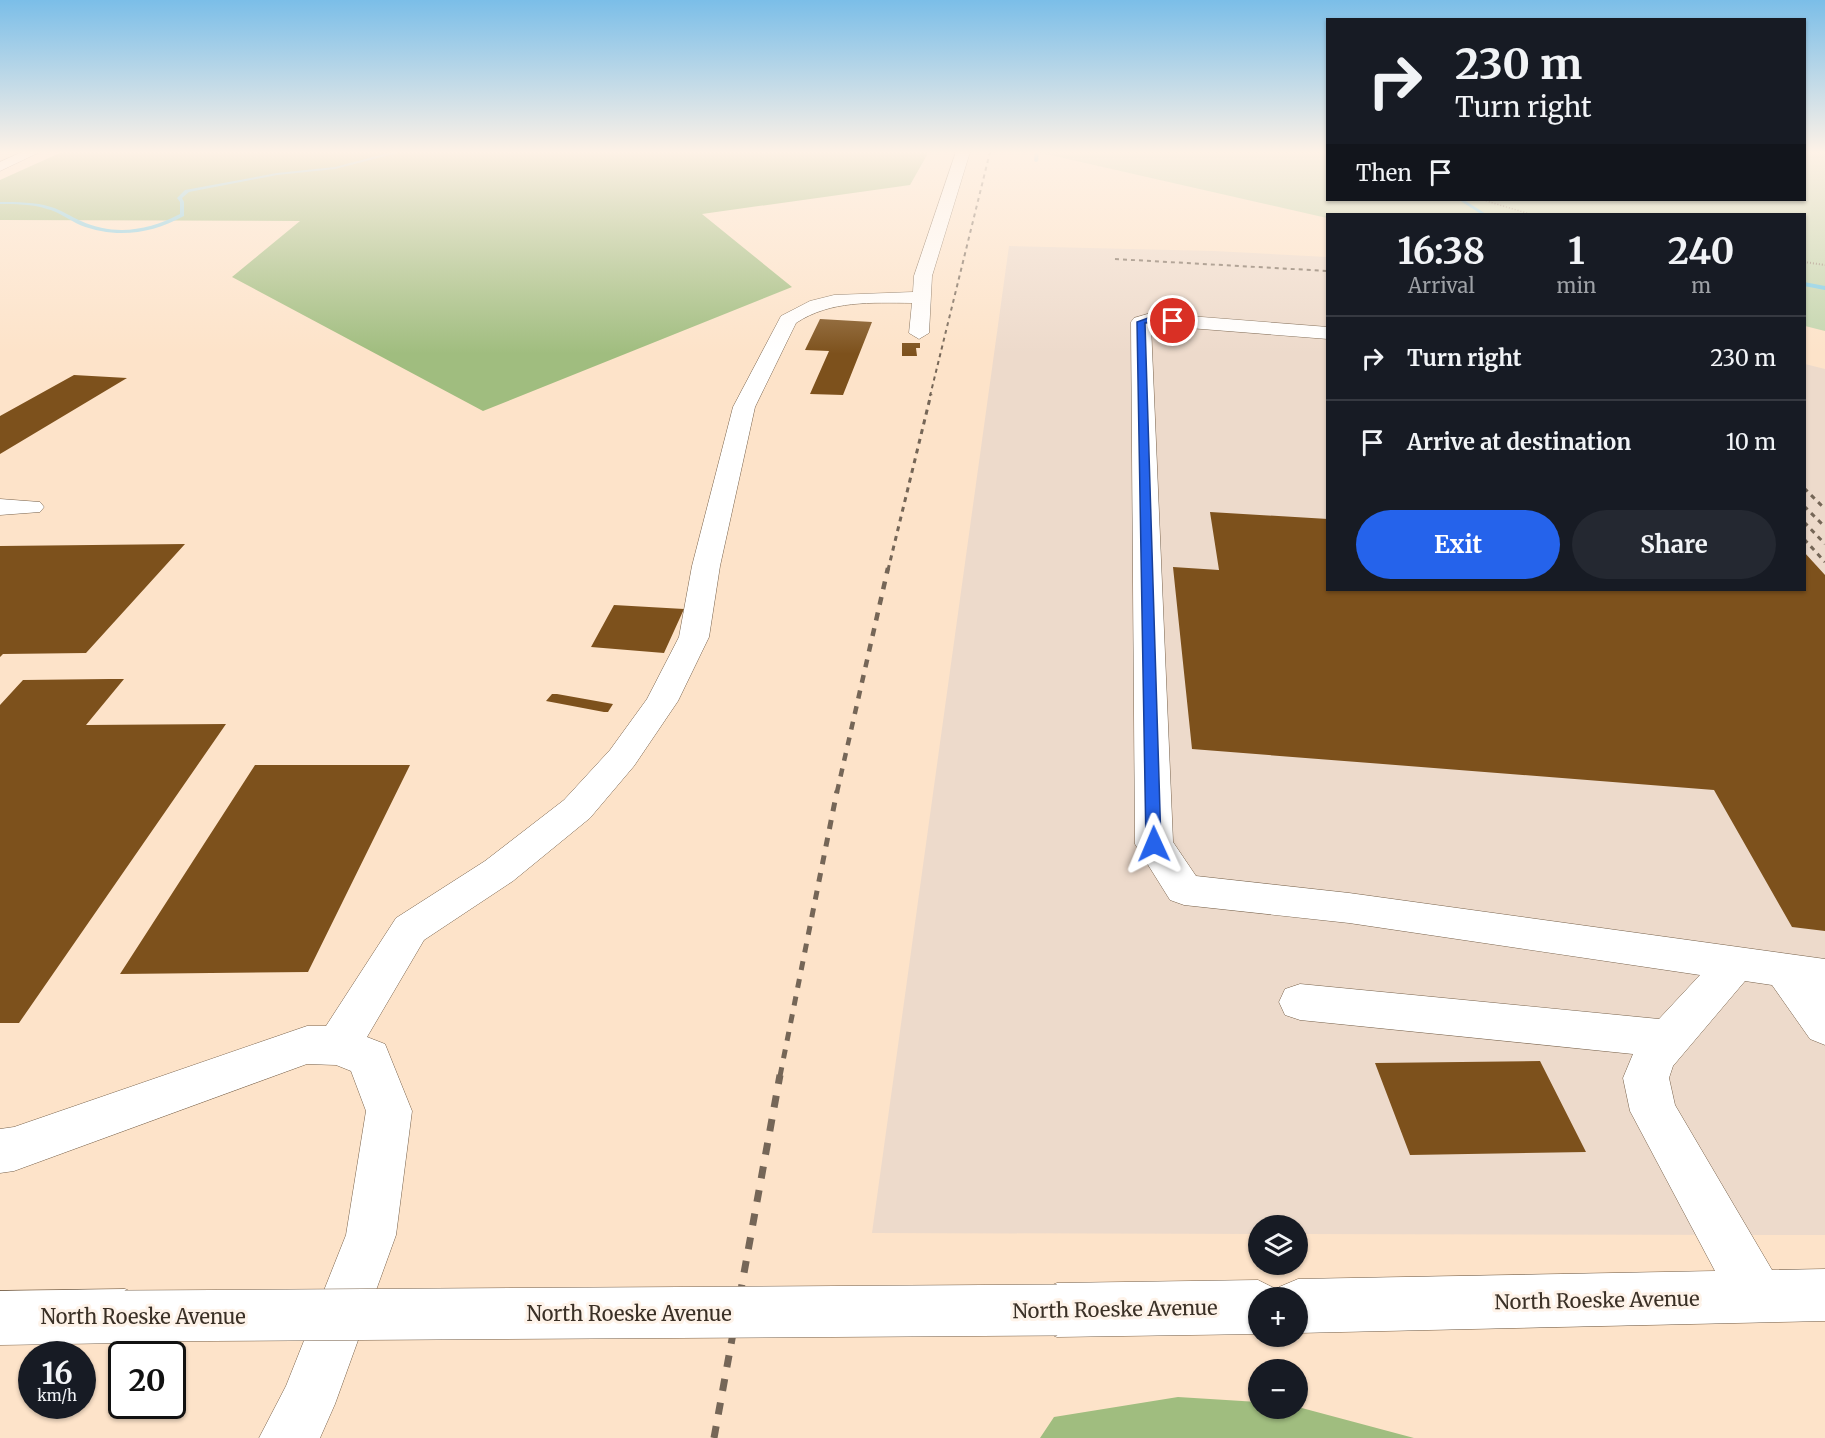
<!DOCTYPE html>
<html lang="en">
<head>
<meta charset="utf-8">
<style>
  body { margin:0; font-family:Merriweather,serif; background:#242831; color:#f1f3f6; height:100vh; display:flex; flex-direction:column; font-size:22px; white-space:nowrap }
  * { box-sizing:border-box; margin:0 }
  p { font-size:20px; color:#9ea1a6 }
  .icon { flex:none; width:33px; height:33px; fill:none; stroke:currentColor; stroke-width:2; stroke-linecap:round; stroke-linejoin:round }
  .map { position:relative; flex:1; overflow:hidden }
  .drawer { position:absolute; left:1326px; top:213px; width:480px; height:378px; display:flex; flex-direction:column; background:#171b24; border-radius:0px; box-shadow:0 2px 4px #0004 }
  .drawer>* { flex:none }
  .guide { position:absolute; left:1326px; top:18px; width:480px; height:183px; border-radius:0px; box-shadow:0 2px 4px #0004; background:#171b24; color:#f1f3f6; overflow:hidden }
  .fabs { position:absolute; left:1248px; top:1215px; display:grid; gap:12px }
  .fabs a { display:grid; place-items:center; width:60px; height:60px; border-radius:50%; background:#171b24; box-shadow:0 2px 4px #0004; font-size:30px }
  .speed { position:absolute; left:18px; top:1341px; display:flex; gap:12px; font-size:30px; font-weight:700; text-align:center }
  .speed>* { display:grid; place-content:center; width:78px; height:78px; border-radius:50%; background:#171b24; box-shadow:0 2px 4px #0004; line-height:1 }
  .speed small { font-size:15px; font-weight:400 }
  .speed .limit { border:3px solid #111; border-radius:9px; background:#fff; color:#111 }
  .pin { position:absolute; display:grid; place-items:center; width:51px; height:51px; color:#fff; margin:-26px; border:3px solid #fff; border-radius:50%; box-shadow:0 2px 6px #0007 }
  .me { position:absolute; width:66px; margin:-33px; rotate:359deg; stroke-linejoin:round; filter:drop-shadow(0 0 4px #0008) }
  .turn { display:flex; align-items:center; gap:21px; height:126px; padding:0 30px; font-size:27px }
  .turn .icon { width:78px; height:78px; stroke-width:2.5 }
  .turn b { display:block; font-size:42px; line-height:51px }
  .then { display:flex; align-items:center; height:57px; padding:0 30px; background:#0003; gap:12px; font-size:22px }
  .eta { display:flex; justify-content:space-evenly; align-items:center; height:102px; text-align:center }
  .eta b { font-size:36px; font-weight:700; line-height:42px }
  .cta { display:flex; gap:12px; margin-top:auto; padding:12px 30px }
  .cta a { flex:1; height:69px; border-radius:36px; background:#2563eb; color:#fff; font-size:24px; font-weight:700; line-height:69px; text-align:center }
  .cta a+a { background:#242831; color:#f1f3f6 }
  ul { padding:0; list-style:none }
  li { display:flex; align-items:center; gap:18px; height:84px; padding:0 30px; border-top:2px solid #363941 }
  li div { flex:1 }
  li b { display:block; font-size:22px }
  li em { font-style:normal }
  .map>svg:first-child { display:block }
  .industrial { fill:#eddacb }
  .green { fill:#c2d5ad }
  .forest { fill:#a0bd7f }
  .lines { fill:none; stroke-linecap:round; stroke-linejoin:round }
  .stream { fill:#79cce7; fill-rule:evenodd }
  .building { fill:#7d511c }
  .minor-casing { stroke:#77614a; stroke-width:1 }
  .path-far1 { stroke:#988674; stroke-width:1.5; stroke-dasharray:1 2; stroke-linecap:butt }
  .path { stroke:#988674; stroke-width:2; stroke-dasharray:1 2; stroke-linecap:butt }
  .minor { fill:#fff; fill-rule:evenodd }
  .rail-far4 { stroke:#756657; stroke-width:2; stroke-dasharray:4 4; stroke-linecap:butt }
  .rail-far3 { stroke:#756657; stroke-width:3; stroke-dasharray:5 5; stroke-linecap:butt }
  .rail-far2 { stroke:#756657; stroke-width:4.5; stroke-dasharray:8 8; stroke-linecap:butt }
  .rail-far1 { stroke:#756657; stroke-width:5; stroke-dasharray:9 9; stroke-linecap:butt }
  .rail { stroke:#756657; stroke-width:7; stroke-dasharray:12 12; stroke-linecap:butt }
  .minor-bridge-casing { stroke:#77614a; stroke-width:52; stroke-linecap:butt }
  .minor-bridge { stroke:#fff; stroke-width:51 }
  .route { fill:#2563eb; stroke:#184099; stroke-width:1.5 }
  .labels { text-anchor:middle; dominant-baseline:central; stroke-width:6; stroke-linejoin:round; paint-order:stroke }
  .near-street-label { font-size:20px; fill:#3a3026; stroke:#fef3e9 }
</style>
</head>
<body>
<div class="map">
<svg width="1825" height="1438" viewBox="0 0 1825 1438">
  <rect width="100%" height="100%" fill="#fde3c9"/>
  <path class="industrial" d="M1009 246 1214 251 1327 257 1328 590H1804L1805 364 1825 369V1235L1298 1234V1226H1258V1234L872 1233Z"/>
  <path class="green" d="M1037 152H1327L1328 200H1804L1805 152H1825V331L1805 326 1804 214H1328L1327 218Z"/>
  <path class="forest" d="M62 152H927V155L910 185 702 214 792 287 483 411 232 277 300 221 0 220V180Z
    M1178 1397 1258 1402V1408L1298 1407 1414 1438H1040L1054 1417Z"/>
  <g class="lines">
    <path class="stream" d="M392 152H401L335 169 277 175 189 192 182 198 184 202V216C151 234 116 239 80 225 69 220 59 212 47 209 32 204 15 204 0 204V202C17 202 35 202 51 207 62 210 71 217 81 221 114 236 148 231 180 214V202L177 198 185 190 277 173 335 167Z
      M1035 152H1039L1038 161 1036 162 1034 161Z
      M1459 200H1464L1486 214H1481Z
      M1804 282 1825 286V290L1804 286Z"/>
  </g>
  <path class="building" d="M820 319 872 322 843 395 810 394 829 351 805 350Z
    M902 343H920V348H916L917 356H902Z
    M74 375 127 378 0 454V416Z
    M1210 512 1328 519V590H1804V552L1825 575V931L1792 927 1714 790 1192 749 1173 567 1219 570Z
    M185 544 86 653 3 654 0 657V546Z
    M614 605 684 609 664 653 591 647Z
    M109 679H124L86 725 226 724 19 1023H0V705L23 680Z
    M552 694H557L613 704 608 712H604L546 701Z
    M255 765H410L308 972 120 974Z
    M1540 1061 1586 1152 1410 1155 1375 1063Z"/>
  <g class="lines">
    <defs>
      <path id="minor" d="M22 152H40L0 171V162Z
        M956 152H970L932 276 929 333 919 339 909 333 912 303C871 303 831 300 796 323L755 407 720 566 709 637 678 701 634 766 590 818 513 881 424 940 367 1037 385 1044 412 1111 396 1235 335 1404 320 1438H259L286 1386 346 1235 366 1111 351 1071 336 1065 307 1064 14 1171 0 1173V1129L14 1127 307 1026H326L396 918 485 861 564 800 610 750 647 699 679 637 692 566 733 407 781 316 810 301 834 295 913 292 914 276Z
        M1151 313 1328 327V339L1151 325 1173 842 1196 876 1349 893 1825 959V1045L1810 1039 1772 985 1745 981 1673 1066 1669 1078 1675 1105 1772 1270 1825 1269V1321L1298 1333V1298H1258V1334L1057 1337 1038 1329 1030 1310 1038 1291 1057 1283 1258 1280 1278 1290 1279 1287 1298 1279 1715 1271 1630 1111 1623 1078 1633 1054 1300 1020 1285 1015 1279 1002 1285 989 1300 984 1659 1019 1700 975 1349 923 1184 905 1170 900 1135 844 1131 322 1134 318Z
        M0 499 40 502 44 507 40 512 0 515Z
        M125 1289 144 1297 152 1316 144 1335 125 1343 0 1345V1291Z"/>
    </defs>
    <use href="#minor" class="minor-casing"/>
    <path class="path-far1" d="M1483 200 1530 214"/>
    <path class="path" d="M1804 262 1825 265"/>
    <use href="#minor" class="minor"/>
    <path class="rail-far4" d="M1115 259 1328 271
      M930 396 990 152"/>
    <path class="rail-far3" d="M1804 488 1825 509
      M1804 506 1825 527
      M1804 522 1825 544
      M1804 539 1825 562
      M888 570 931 394"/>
    <path class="rail-far2" d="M837 792 888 568"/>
    <path class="rail-far1" d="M780 1076 837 791"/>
    <path class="rail" d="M714 1438 780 1075"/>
    <defs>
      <path id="minor-bridge" d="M125 1316 1057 1310"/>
    </defs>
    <use href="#minor-bridge" class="minor-bridge-casing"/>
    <use href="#minor-bridge" class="minor-bridge"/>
  </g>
  <linearGradient id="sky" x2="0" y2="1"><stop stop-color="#7bbee8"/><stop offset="0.43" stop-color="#fef2e7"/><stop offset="1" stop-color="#fef2e7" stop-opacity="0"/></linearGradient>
  <rect width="1825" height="354" fill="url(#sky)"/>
  <path class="route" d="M1148 318 1177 321 1145 323 1161 844 1154 849 1146 844 1137 322Z"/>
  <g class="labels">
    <g class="near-street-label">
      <text transform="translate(1597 1300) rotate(-1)">North Roeske Avenue</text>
      <text transform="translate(1115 1309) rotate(-1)">North Roeske Avenue</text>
      <text x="629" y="1313">North Roeske Avenue</text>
      <text x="143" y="1316">North Roeske Avenue</text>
    </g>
  </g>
</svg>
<div class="fabs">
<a><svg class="icon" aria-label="layers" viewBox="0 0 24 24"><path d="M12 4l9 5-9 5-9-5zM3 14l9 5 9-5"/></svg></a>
<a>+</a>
<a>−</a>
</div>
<div class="speed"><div>16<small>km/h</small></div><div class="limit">20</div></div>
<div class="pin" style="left:1173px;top:321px;background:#d93025"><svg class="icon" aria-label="arrive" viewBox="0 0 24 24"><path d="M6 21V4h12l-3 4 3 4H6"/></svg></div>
<svg class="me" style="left:1154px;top:844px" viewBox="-20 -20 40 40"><path d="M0-17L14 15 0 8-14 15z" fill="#2563eb" stroke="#fff" stroke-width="4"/></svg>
<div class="guide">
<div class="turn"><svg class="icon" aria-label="right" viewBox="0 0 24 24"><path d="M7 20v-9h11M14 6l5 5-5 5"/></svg><div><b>230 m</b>Turn right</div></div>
<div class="then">Then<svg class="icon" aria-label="arrive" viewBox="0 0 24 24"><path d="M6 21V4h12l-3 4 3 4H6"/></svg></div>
</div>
<section class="drawer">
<div class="eta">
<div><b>16:38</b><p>Arrival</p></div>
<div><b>1</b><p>min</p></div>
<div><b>240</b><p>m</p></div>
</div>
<ul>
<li><svg class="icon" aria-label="right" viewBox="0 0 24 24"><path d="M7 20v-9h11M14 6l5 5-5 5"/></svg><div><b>Turn right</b></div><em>230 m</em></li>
<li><svg class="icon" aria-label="arrive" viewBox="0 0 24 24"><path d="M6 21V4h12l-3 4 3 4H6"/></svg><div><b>Arrive at destination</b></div><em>10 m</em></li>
</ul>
<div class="cta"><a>Exit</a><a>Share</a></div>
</section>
</div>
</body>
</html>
